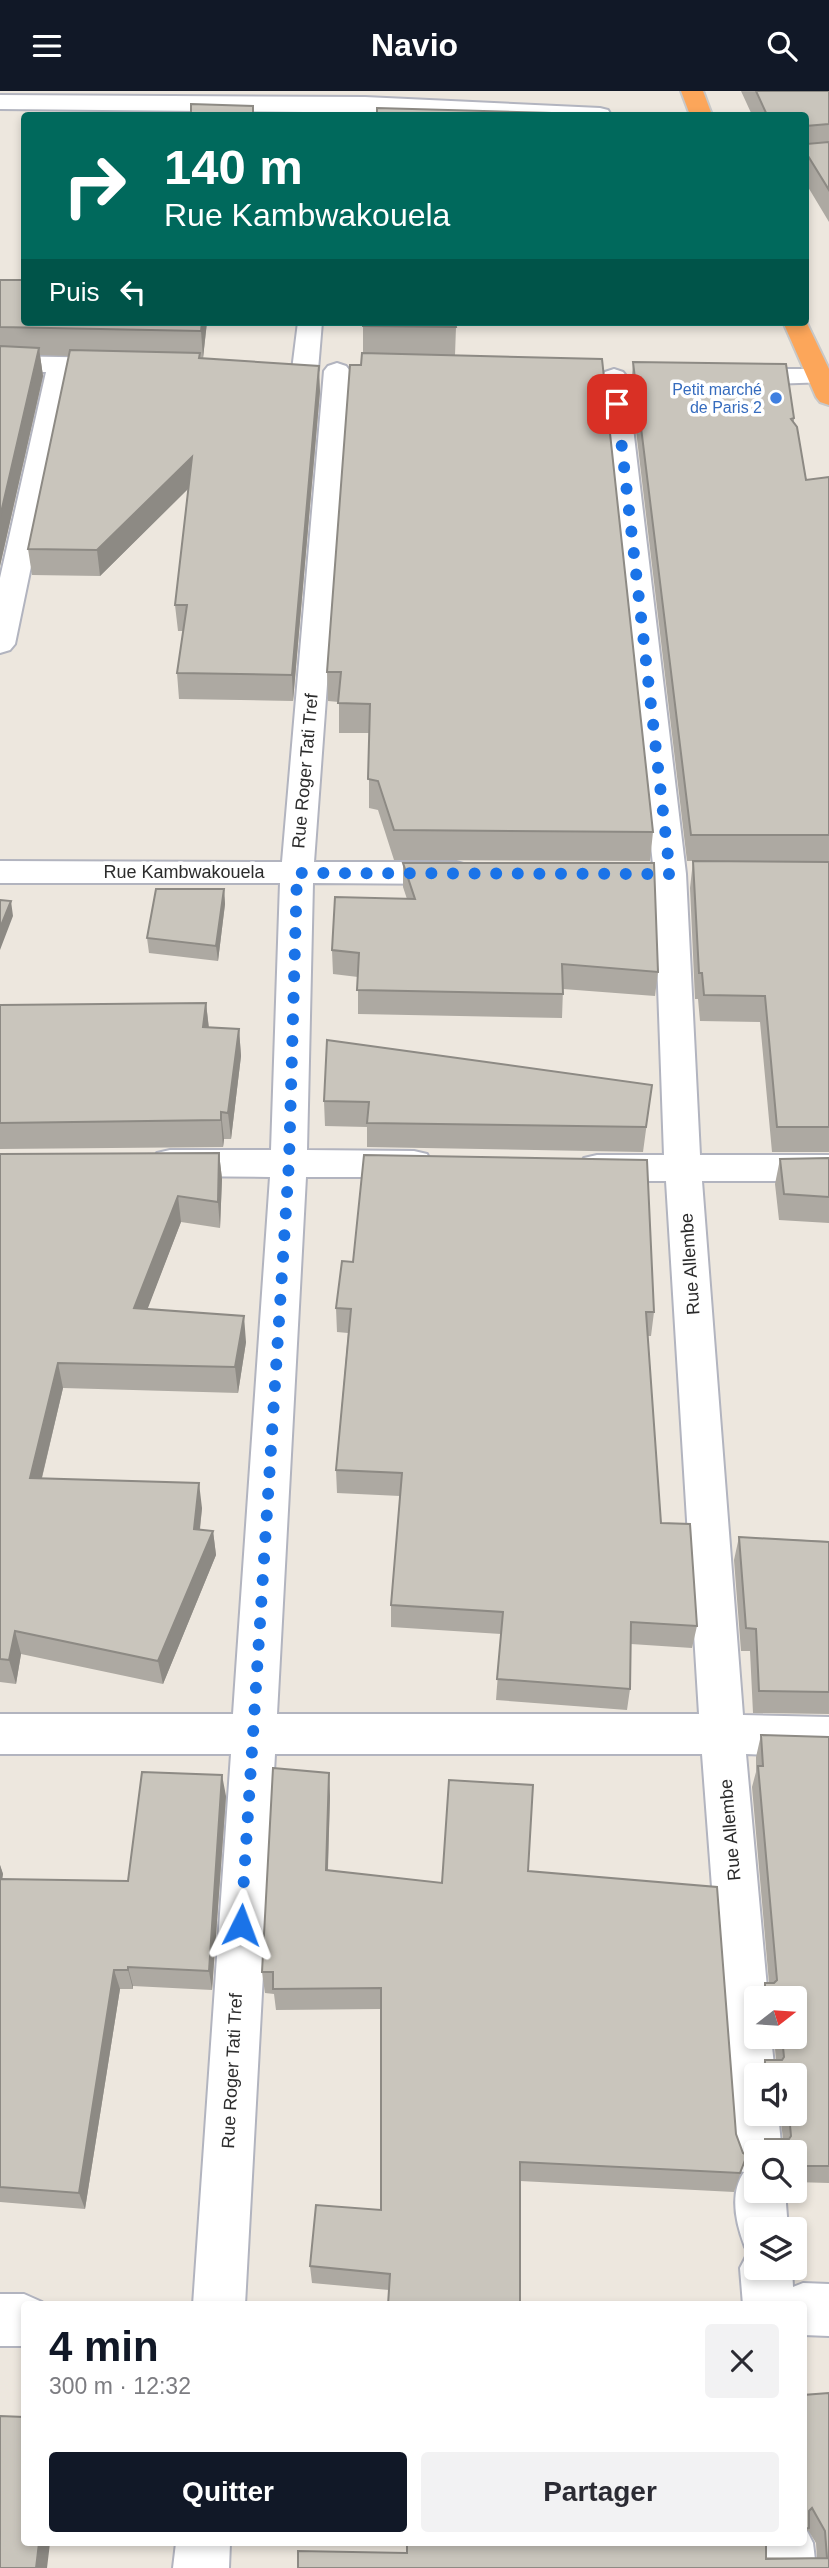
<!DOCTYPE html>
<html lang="fr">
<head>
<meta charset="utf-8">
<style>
  body { margin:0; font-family:Helvetica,sans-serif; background:#f2f2f3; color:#2b2b33; height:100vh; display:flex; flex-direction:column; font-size:26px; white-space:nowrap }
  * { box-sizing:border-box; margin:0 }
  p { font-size:23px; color:#7c7c81 }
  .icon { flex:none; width:38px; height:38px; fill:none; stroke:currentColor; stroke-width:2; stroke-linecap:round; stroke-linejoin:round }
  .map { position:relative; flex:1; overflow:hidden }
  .drawer { position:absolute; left:21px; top:2210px; width:786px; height:245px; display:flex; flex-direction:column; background:#fff; border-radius:7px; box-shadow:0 4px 10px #0003 }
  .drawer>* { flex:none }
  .banner { position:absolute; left:21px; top:21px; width:788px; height:214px; border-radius:7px; box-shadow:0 4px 10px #0003; background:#00695c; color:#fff; overflow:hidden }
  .needle { width:46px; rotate:73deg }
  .fabs { position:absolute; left:744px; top:1895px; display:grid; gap:14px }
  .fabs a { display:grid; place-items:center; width:63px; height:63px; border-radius:7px; background:#fff; box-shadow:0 4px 10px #0003; font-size:35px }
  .pin { position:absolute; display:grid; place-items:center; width:60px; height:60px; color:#fff; margin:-30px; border-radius:14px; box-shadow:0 4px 10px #0006 }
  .me { position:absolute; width:77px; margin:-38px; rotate:3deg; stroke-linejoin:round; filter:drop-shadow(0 0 5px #0008) }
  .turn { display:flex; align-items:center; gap:24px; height:147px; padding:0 28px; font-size:32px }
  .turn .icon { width:91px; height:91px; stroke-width:2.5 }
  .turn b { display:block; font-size:49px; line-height:60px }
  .then { display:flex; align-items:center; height:66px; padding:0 28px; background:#0003; gap:14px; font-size:26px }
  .round { display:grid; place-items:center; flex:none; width:74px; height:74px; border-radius:7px; background:#f2f2f3 }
  .head { display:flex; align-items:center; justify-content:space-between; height:119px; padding:0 28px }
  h1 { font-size:42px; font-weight:700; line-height:52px; color:#111827 }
  .cta { display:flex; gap:14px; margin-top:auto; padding:14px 28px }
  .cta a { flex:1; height:80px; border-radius:7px; background:#111827; color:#fff; font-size:28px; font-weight:700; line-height:80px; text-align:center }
  .cta a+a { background:#f2f2f3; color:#2b2b33 }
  header { display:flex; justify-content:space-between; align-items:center; height:91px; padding:0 28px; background:#111827; color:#fff; font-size:32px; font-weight:700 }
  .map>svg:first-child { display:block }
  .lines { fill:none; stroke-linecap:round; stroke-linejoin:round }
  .street-casing { stroke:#b2b4bf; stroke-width:4 }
  .secondary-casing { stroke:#b2b4bf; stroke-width:4 }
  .highway-casing { stroke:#c8c8c8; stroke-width:4 }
  .street { fill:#fff; fill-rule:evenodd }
  .secondary { fill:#fff; fill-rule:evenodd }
  .highway { fill:#fca65a; fill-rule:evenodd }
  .wall { fill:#ada9a2 }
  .shaded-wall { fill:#8d8a84 }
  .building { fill:#c9c5bc; stroke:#8d8a84; stroke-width:2 }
  .route { stroke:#1a73e8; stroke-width:12; stroke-dasharray:0 21.6 }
  .shop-dot { fill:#3f7fe0; stroke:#fff; stroke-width:2.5 }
  .labels { text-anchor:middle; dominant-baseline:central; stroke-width:7; stroke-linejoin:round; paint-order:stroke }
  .far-shop-label { font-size:16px; fill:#366cbe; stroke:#fff; text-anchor:end }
  .street-label { font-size:18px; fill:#2c2c2c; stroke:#fff }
</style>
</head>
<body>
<header><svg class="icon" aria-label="menu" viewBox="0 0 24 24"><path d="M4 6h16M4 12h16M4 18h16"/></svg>Navio<svg class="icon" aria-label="search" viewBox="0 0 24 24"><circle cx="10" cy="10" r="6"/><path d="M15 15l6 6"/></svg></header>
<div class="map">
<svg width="829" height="2477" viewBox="0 0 829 2477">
  <rect width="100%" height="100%" fill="#ede7de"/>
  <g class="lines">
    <defs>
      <path id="street" d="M298 231H322L318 279 314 284 305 287 296 284 292 279Z
        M0 265 118 267 127 270 131 275 127 280 71 282 15 553 10 559 0 562V487L46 281H0Z
        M337 272 346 275 350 280 314 771H456L467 774 472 782 467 790 456 793 313 792 307 1059 414 1060 427 1063 432 1073 427 1083 414 1086H306L277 1623H699L666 1090H597L584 1087 579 1077 584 1067 597 1064H664L654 783 601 286 605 281 614 278 623 281 627 286 686 783 700 1064H829V1090H702L743 1624 829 1626V1666L746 1663 768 1908H756V1946H771L775 1984H756V2023H778L782 2062H756V2100H785L788 2138H756V2177H792L793 2196 803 2192 829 2193V2245L803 2244V2214H743L740 2177 750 2158 745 2156C736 2133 729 2102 744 2081L739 2080 732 2062 702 1663H275L245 2214H193L231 1663H0V1623H233L270 1086 170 1085 157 1082 152 1072 157 1062 170 1059H271L280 792H0V770L282 771 324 280 328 275Z
        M735 278H820L829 281V291L735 294 726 291 722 286 726 281Z
        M0 2203H24L42 2211 44 2214H24V2255H0Z
        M803 2432 813 2452 816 2477H760L759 2452H803Z
        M176 2452H230L229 2477H173Z"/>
      <path id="secondary" d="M0 4 365 6 600 17 608 19 611 24 0 18Z"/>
      <path id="highway" d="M681 0H703L712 24H690Z
        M805 228 829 278V314L820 311 816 306 783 231H805Z"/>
    </defs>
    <use href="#street" class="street-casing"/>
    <use href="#secondary" class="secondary-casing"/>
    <use href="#highway" class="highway-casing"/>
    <use href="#street" class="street"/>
    <use href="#secondary" class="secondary"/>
    <use href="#highway" class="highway"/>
  </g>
  <path class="wall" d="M741 0H829V131L805 91V24H752Z
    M0 189 207 231 203 267 320 300 293 610 179 608 177 582 183 540H178L175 514 188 398 100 485 32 484 28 458 69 265 40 264 43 285 0 475Z
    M363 231 456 236 455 264 653 741 650 770 394 769 378 719 369 717V642H339V611L328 610 327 581 361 274 363 262Z
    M633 271 794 327V332L806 389 829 386V770H687L631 297Z
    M693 770 829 771V1061H772L760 931 700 930 698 908H695L690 797Z
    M403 772 658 881 655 905 563 898 562 927 358 923V886L333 883 332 859 407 808 403 796Z
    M224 798 225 813 218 870 149 862 147 847Z
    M206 912 209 937 239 938 241 965 231 1048H224L223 1056 0 1058V914Z
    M652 994 643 1061 367 1056V1036L325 1035 324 1010Z
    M219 1062 222 1088 220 1137 181 1131 147 1218 246 1251 238 1302 63 1297 42 1387 202 1417 200 1439 213 1440 216 1464 163 1593 21 1563 16 1593 0 1591V1063Z
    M829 1067V1132L779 1129 775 1093 780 1068Z
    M336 1217 654 1221 651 1245H648L661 1432 697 1535 692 1557 631 1553 630 1598 627 1619 496 1609 501 1543 391 1536V1514L400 1405 337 1402 336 1379 348 1242 337 1241Z
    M739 1446 829 1450V1623L753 1622 750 1560H741L734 1469Z
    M761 1644 829 1646V2092L794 2091V2062H760L765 2048H783L780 2023H794V1984H759L765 1969H776L774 1946H794V1908H760L765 1892H769L752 1696 756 1681V1666Z
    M226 1705 212 1899 133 1895V1898H120L85 2118 0 2111V1774L3 1783 2 1788 128 1790Z
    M330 1705 328 1779 442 1792 528 1780 736 2043 743 2062 747 2064 734 2101 520 2090 389 2199 312 2192 310 2175 381 2119V1918L276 1919 274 1903 265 1902 262 1881Z
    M829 2302V2477L407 2462 817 2467 816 2452 808 2439 803 2446V2304Z"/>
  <path class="shaded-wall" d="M202 231H207L203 267 201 240Z
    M39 257 43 285 0 475V426Z
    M319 275 320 300 293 610 292 584Z
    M192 366 194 392 100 485 97 459Z
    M224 798 225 813 218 870 216 855Z
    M11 810 13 825 0 859V837Z
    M206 912 209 939 203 936Z
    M239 938 241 965 231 1048 228 1022Z
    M221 1021 224 1048 223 1056 221 1029Z
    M219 1062 222 1088 220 1137 218 1111Z
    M178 1105 181 1131 138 1243 134 1217Z
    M244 1225 246 1251 238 1302 235 1276Z
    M58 1272 63 1297 36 1411 30 1387Z
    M199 1392 202 1417 197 1463 194 1438Z
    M213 1440 216 1464 163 1593 158 1570Z
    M15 1540 21 1563 16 1593 9 1569Z
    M329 1682 330 1705 327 1801 326 1779Z
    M222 1684 226 1705 212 1899 209 1880Z
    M0 1774 3 1783 0 1802Z
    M128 1876 133 1895V1898L128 1879Z
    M114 1879 120 1898 85 2118 79 2102Z
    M39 2452H50L47 2477H36Z"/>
  <path class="building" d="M756 0H829V33L806 35 807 53 829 51V99L805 60V24H767Z
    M191 13 253 15V24H191Z
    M377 17 586 23V24H377Z
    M0 189H24V231H202L201 240 0 236Z
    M363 231H455L456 236 363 235Z
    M0 255 39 257 0 426Z
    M70 259 200 262 199 267 319 275 292 584 177 582 187 514H175L192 366 97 459 28 458Z
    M362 262 602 268 653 741 394 739 378 690 368 688 370 613 338 612 341 581H327L350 274H361Z
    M633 271 786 273 794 327 791 328 797 336 806 389 829 386V744H691Z
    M693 770 829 771V1036H777L765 905 704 904 702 882H699Z
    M403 772H654L658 881 562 873 563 903 357 899 359 862 332 859 335 806 415 808Z
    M156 798H224L216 855 147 847Z
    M0 809 11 810 0 837Z
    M206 912 203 936 239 938 228 1022 221 1021V1029L0 1032V914Z
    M327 949 652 994 646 1036 367 1032 369 1011 324 1010Z
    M219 1062 218 1111 178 1105 134 1217 244 1225 235 1276 58 1272 30 1387 199 1392 194 1438 213 1440 158 1570 15 1540 9 1569 0 1568V1063Z
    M364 1064 647 1069 654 1221H646L661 1432 690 1433 697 1535 631 1531 630 1598 497 1588 503 1521 391 1514 402 1382 336 1379 351 1218 336 1217 342 1170 353 1171Z
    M829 1067V1106L784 1103 780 1068Z
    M739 1446 829 1451V1601L759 1600 756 1538 746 1537Z
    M761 1644 829 1646V2075H794V2062H765V2048H789L791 2045 789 2023H794V1984H765V1969H782L784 1966 782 1946H794V1908H765V1892H774L777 1889 758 1675H763Z
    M273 1677 329 1682 326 1779 442 1792 449 1689 533 1694 528 1780 717 1796 736 2043 743 2062 747 2064 740 2082 520 2071V2214H388L390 2183 310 2175 316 2114 381 2119V1897L273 1898V1881H262Z
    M142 1681 222 1684 209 1880 128 1876V1879H114L79 2102 0 2096V1788L128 1790Z
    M829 2302V2477H298V2460L407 2462V2452H766V2468L827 2467 825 2440 812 2417 809 2420V2437L803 2438V2304Z
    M0 2325 24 2326V2452H39L36 2477H0Z"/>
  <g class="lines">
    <path class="route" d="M241 1834 289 1071 297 782 670 783 617 313"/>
  </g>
  <circle class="shop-dot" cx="776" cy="307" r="7"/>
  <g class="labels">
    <g class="far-shop-label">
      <text x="762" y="298">Petit marché<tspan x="762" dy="18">de Paris 2</tspan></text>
    </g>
    <g class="street-label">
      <text transform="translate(305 680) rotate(-85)">Rue Roger Tati Tref</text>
      <text x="184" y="781">Rue Kambwakouela</text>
      <text transform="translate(690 1173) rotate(-94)">Rue Allembe</text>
      <text transform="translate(730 1739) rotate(-95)">Rue Allembe</text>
      <text transform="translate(232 1980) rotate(-87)">Rue Roger Tati Tref</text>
    </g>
  </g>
</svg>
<div class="fabs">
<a><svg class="needle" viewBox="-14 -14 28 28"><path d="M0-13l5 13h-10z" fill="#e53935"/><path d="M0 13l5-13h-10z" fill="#7c7c81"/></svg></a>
<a><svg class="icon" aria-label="sound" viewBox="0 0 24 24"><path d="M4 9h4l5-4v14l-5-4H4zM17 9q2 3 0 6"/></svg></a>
<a><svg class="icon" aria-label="search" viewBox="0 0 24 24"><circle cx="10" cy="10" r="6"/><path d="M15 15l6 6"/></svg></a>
<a><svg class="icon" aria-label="layers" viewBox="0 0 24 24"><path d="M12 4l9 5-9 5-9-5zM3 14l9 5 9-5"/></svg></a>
</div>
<div class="pin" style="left:617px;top:313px;background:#d93025"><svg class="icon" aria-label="arrive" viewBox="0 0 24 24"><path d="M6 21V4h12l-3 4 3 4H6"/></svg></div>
<svg class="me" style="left:241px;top:1834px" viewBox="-20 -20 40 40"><path d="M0-17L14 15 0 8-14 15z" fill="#1a73e8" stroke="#fff" stroke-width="4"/></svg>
<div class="banner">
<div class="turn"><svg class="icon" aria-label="right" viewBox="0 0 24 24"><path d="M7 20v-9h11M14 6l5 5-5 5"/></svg><div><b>140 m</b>Rue Kambwakouela</div></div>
<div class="then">Puis<svg class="icon" aria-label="left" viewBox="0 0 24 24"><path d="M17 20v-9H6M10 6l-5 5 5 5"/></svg></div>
</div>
<section class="drawer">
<div class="head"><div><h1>4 min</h1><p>300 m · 12:32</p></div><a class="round"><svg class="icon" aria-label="close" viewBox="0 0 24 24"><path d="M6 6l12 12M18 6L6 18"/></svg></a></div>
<div class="cta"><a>Quitter</a><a>Partager</a></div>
</section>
</div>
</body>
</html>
